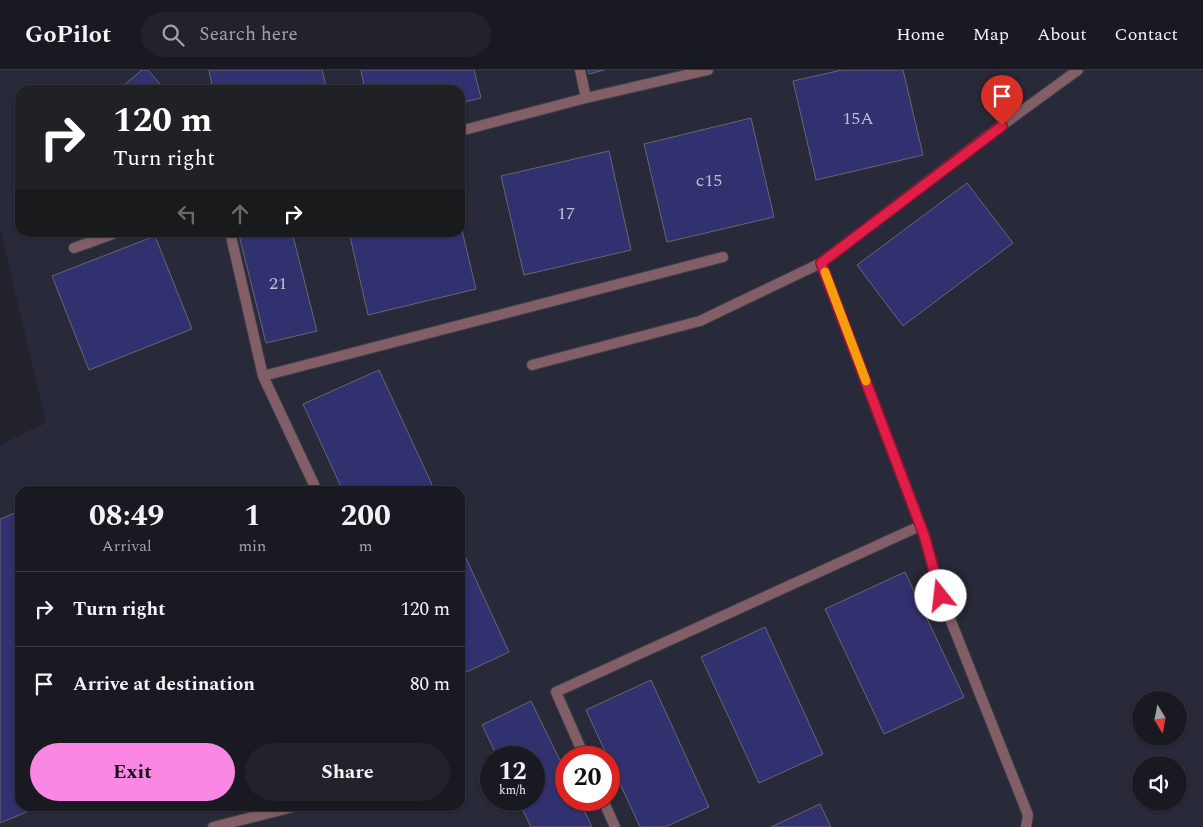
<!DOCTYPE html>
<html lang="en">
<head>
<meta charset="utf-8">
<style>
  body { margin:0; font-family:Spectral,serif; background:#22232a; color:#f1f3f6; height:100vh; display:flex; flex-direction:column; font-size:19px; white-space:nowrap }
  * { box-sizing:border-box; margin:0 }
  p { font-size:16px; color:#9fa1a5 }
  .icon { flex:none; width:28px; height:28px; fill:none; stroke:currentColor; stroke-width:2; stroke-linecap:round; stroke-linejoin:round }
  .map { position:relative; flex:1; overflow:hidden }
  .sheet { position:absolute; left:15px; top:416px; width:450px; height:325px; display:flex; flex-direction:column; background:#191a21; border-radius:15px; box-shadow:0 1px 4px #0004,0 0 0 1px #37383f }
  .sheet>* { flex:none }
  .guide { position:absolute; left:15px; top:15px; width:450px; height:152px; border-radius:15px; box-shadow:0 1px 4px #0004,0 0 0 1px #37383f; background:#202124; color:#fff; overflow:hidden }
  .needle { width:32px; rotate:170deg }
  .buttons { position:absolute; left:1132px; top:621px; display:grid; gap:10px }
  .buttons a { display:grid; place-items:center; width:55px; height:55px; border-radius:50%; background:#191a21; box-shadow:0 1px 4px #0004,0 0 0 1px #37383f; font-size:25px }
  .speed { position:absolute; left:480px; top:676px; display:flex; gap:10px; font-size:25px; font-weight:700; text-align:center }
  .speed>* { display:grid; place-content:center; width:65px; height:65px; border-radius:50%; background:#191a21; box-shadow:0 1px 4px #0004,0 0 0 1px #37383f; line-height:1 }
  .speed small { font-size:12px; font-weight:400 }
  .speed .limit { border:8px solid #d22; background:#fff; color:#111 }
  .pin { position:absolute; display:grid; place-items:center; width:42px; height:42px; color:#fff; margin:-51px -21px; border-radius:50% 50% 50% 0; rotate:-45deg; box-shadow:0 0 5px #0007 }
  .pin .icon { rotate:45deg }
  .me { position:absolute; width:55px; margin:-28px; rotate:344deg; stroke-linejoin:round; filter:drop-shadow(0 0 4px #0008) }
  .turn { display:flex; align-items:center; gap:18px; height:105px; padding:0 15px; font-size:22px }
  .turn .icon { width:65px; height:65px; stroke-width:2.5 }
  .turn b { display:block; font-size:35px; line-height:42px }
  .lanes { display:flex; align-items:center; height:48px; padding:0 15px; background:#0003; justify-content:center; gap:25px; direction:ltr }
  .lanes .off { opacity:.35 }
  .eta { display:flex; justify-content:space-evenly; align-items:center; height:85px; text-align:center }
  .eta b { font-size:30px; font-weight:700; line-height:35px }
  .action { display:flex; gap:10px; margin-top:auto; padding:10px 15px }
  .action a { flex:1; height:58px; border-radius:30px; background:#fb87e5; color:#111; font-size:20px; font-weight:700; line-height:58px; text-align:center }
  .action a+a { background:#22232a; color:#f1f3f6 }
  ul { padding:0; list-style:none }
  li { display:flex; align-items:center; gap:15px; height:75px; padding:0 15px; border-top:1px solid #37383f }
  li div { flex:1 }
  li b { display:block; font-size:19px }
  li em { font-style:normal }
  header { display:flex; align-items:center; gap:30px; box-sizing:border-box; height:70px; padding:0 25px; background:#191a21; border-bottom:1px solid #37383f }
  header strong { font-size:24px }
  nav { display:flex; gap:28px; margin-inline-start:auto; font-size:18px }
  .search { width:350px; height:45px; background:#22232a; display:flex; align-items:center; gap:12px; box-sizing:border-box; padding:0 18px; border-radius:28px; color:#9fa1a5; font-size:19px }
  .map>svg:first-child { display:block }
  .built { fill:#282939; fill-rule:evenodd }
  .building { fill:#32316f; stroke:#666773 }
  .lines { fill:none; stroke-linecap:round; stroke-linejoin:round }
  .lane-casing { stroke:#3e3f48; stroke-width:12 }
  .lane { stroke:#825f67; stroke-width:10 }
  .route-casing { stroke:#92132f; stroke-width:12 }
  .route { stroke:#e11d48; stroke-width:9 }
  .slow { stroke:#f59e0b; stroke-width:9 }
  .labels { text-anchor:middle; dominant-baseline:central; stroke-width:5; stroke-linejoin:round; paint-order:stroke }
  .number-label { font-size:18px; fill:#bebfd4 }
</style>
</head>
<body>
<header>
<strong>GoPilot</strong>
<div class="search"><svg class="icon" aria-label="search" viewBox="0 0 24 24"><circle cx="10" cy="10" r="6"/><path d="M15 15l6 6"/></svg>Search here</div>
<nav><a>Home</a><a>Map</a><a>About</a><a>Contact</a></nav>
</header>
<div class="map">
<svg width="1203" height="757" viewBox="0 0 1203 757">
  <rect width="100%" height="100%" fill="#21222c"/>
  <path class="built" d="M0 0H1203V757H0V375L46 353 0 158ZM20 20H460V162H20ZM20 421H460V736H20ZM1141 630H1179V668H1141ZM491 688H534V730H491ZM566 688H609V730H566ZM1141 695H1179V732H1141Z"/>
  <path class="building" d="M142 0H148L165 20H118Z
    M209 0H322L327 20H213Z
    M361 0H474L481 28 460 33V20H365Z
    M588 0H604L589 4Z
    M842 0H903L923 85 816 110 793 11Z
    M751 48 774 147 667 172 644 74Z
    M609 81 631 180 524 205 501 106Z
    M967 113 1013 173 903 256 857 195Z
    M460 152 476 219 368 245 349 162H460Z
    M249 162H292L317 261 266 273 239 165Z
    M155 166 192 259 89 300 52 206Z
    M379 300 435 421H343L303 334Z
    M20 441V736H41L0 753V449Z
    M460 475 509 582 460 605Z
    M905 502 964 627 884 664 825 539Z
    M765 557 823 684 759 713 701 587Z
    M651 610 709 737 665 757H640L586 640Z
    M531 631 566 703V730H579L592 757H531L518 730H534V688H498L482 655Z
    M820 734 831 757H771Z"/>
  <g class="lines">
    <defs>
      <path id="lane" d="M580 0 586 28
        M460 61 586 28 708 0
        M230 162 263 306 317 421
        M74 178 118 162
        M821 193 924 465 941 526 1028 745 1026 757
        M532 295 700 251 821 193 986 67 1078 0
        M263 306 723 187
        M585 688 556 622 920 456
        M603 730 615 757
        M213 757 297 736"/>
    </defs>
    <use href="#lane" class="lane-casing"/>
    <use href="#lane" class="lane"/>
  </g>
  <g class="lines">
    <defs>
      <path id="route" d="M941 526 924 465 821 193 1002 56"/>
    </defs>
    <use href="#route" class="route-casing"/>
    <use href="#route" class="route"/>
    <path class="slow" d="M825 202 866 311"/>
  </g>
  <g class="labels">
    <g class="number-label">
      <text x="858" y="48">15А</text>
      <text x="709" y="110">с15</text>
      <text x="566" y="143">17</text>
      <text x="278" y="213">21</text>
    </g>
  </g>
</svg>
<div class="buttons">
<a><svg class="needle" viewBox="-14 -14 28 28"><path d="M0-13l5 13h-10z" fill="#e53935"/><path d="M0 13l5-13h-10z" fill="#9fa1a5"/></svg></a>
<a><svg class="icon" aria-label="sound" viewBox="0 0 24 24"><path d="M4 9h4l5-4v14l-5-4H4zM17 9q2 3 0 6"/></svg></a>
</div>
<div class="speed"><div>12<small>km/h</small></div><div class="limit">20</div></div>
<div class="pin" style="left:1002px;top:56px;background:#d93025"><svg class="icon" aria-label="arrive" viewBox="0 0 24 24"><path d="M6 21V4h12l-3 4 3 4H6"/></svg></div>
<svg class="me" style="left:941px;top:526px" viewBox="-20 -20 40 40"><circle r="19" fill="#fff"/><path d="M0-13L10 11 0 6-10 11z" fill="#e11d48"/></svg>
<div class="guide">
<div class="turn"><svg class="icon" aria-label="right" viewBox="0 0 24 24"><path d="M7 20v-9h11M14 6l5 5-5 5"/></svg><div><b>120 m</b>Turn right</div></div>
<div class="lanes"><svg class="icon off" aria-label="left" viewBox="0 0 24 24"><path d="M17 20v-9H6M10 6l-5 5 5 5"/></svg><svg class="icon off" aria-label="ahead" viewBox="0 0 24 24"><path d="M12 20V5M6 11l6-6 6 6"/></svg><svg class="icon" aria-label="right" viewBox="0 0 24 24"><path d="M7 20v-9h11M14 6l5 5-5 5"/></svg></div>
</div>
<section class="sheet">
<div class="eta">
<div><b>08:49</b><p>Arrival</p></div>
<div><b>1</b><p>min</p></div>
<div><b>200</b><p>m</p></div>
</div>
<ul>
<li><svg class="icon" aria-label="right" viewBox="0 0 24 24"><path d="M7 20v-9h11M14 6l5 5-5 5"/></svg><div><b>Turn right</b></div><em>120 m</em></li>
<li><svg class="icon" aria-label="arrive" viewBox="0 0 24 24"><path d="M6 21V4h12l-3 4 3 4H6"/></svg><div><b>Arrive at destination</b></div><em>80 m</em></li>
</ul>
<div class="action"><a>Exit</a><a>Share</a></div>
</section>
</div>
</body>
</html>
